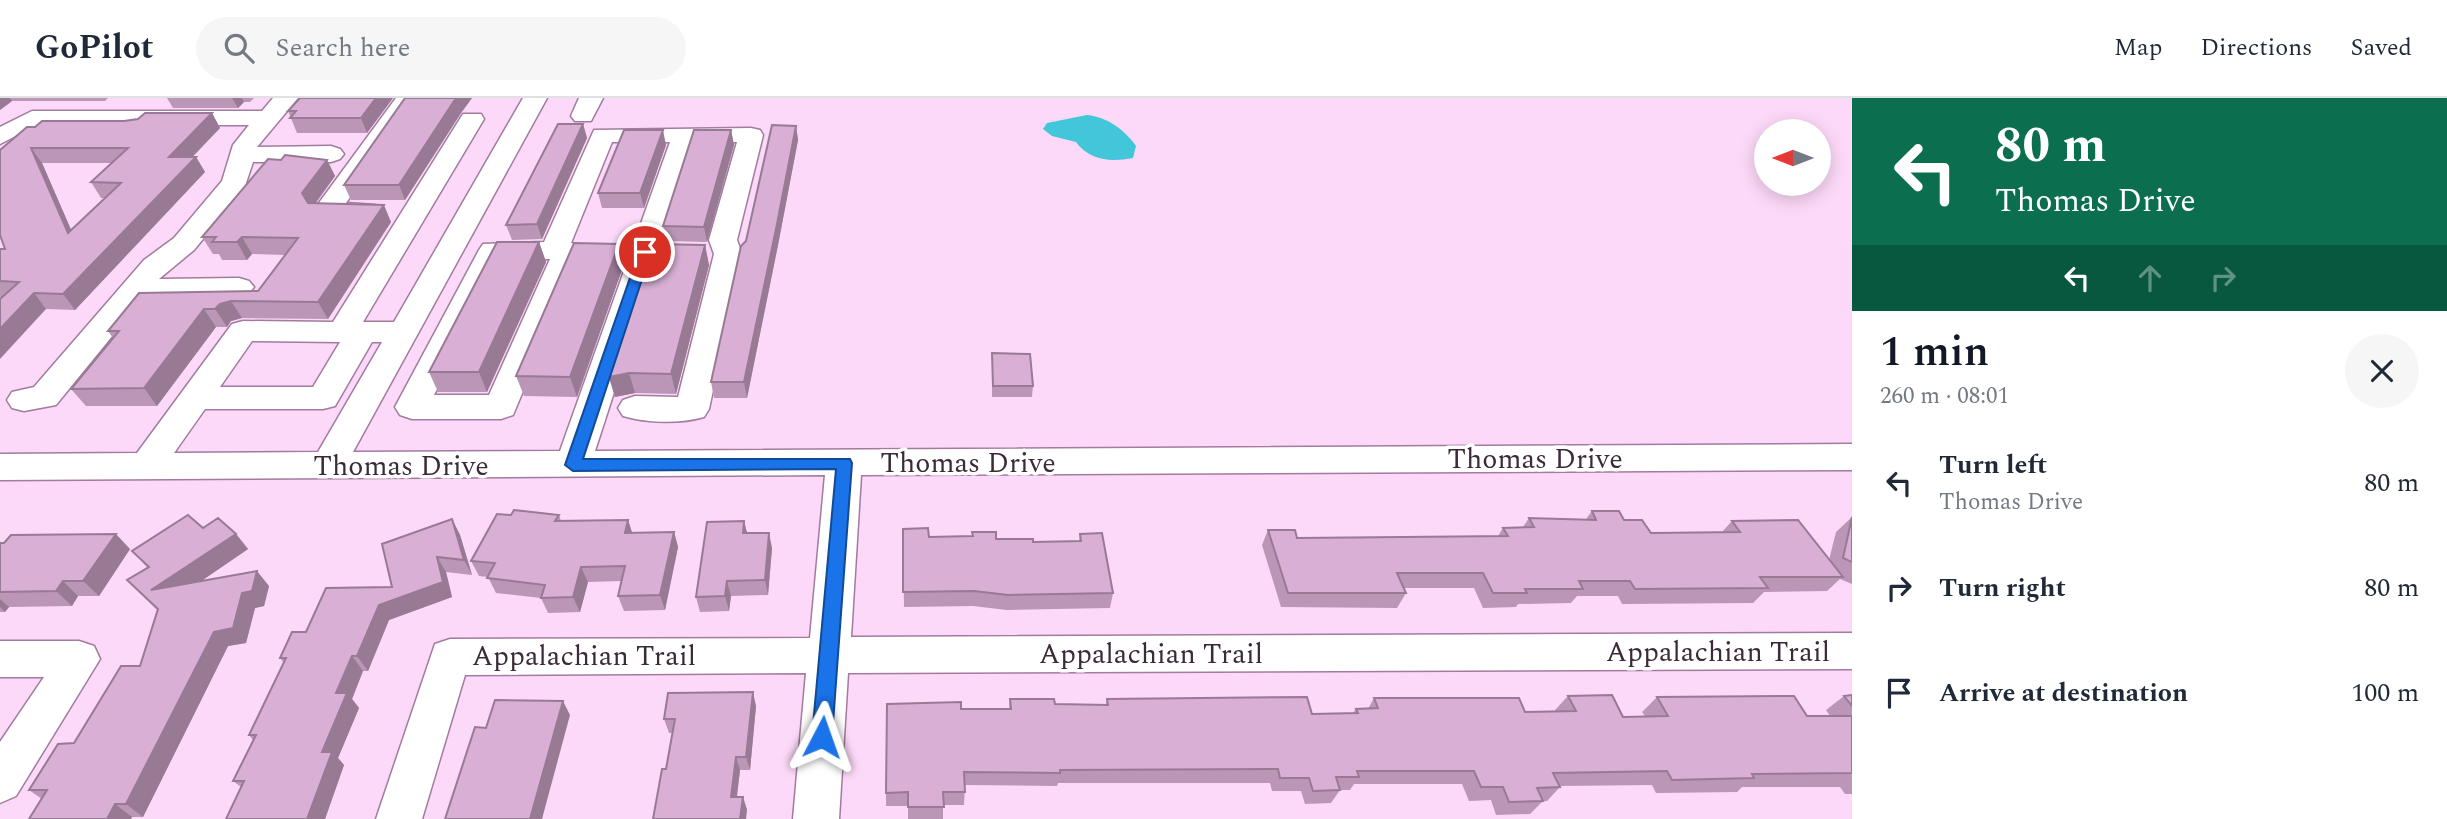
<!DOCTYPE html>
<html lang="en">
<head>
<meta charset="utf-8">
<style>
  body { margin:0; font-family:Spectral,serif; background:#f6f6f7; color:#1f2937; height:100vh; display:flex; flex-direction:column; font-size:26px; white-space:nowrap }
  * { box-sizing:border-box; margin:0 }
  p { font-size:23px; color:#747a83 }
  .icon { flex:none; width:38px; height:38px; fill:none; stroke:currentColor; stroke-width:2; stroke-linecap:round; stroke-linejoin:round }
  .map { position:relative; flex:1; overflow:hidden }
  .drawer { display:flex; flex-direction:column; background:#fff; width:595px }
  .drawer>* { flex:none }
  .banner { background:#0b6e4f; color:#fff; overflow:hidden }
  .needle { width:46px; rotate:270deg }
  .controls { position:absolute; left:1754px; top:21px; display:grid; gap:14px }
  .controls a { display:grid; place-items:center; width:77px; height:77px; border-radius:50%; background:#fff; box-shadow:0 4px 18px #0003; font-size:35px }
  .pin { position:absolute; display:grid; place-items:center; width:60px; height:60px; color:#fff; margin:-30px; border:4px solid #fff; border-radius:50%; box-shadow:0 2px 7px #0007 }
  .me { position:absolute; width:77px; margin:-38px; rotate:4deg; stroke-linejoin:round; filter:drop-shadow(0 0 5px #0008) }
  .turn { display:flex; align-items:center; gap:24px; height:147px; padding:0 28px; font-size:32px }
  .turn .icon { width:91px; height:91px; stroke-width:2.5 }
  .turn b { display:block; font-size:49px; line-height:60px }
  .lanes { display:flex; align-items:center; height:66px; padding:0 28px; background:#0003; justify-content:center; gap:35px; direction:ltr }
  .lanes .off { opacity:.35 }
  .round { display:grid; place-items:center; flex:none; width:74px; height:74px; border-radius:37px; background:#f6f6f7 }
  .summary { display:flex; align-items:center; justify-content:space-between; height:119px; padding:0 28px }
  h1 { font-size:42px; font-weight:600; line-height:52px; color:#111827 }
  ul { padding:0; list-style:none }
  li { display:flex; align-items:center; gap:21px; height:105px; padding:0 28px }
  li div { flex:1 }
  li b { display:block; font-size:26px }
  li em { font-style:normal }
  header { display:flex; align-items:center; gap:42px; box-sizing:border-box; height:98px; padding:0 35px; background:#fff; border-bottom:2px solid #e0e1e3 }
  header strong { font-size:33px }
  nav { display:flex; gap:38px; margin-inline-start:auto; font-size:24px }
  .search { width:490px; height:63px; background:#f6f6f7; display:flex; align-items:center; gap:18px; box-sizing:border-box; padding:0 24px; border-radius:38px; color:#747a83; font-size:26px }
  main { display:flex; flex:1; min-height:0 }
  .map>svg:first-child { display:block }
  .water { fill:#41c6da }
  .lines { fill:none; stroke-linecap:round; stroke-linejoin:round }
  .minor-casing { stroke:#a27b9e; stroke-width:3 }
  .minor { fill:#fff; fill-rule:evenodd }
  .wall { fill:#bb96b7; fill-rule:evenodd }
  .shaded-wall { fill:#987a95 }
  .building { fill:#d9afd5; stroke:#987a95; stroke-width:2; fill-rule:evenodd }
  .route { fill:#1a73e8; stroke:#114b97; stroke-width:2 }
  .labels { text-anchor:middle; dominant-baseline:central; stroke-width:7; stroke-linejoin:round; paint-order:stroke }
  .street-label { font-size:28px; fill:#3b2a39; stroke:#fff }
</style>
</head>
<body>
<header>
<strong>GoPilot</strong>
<div class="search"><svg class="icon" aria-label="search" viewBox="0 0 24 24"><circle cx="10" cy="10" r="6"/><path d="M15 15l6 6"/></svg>Search here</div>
<nav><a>Map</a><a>Directions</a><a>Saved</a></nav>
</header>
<main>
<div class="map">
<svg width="1852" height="721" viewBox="0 0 1852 721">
  <rect width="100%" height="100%" fill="#fcd9f8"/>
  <path class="water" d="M1087 17C1107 19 1124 31 1136 48L1133 60C1111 64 1090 63 1076 44L1052 38 1043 31 1047 25Z"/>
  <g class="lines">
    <defs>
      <path id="minor" d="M273 0H298L257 49 331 48 340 51 344 56 340 61 331 64H253L244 91 194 152 159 181 239 180 249 183 254 189 249 195 144 199 56 307 24 313 12 310 7 302 12 294 34 289 144 162 174 140 222 83 233 47 249 27H37L0 46V29L32 13H262Z
        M396 0H420L346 105 375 107 379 113 375 119H317L313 113Z
        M523 0H547L353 354 560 353 670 44H612L571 145 587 148 591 154 587 160 578 162 513 317 501 321H412L400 317 395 309 479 152 483 146 544 144 594 32 751 30 760 32 763 37 737 142 742 156 709 311 704 319C680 326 647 325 623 318L618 310 623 302 635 298 678 299 714 156 709 142 737 44H695L595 353 1852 346V372L861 377 851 539 1852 535V571L848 575 839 721H793L806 575 465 577 422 721H376L435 546 450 541 810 540 825 377 0 382V356L137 355 232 226 243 223 333 224 463 16H481L484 21 363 224H394ZM503 161H550L489 297H434ZM252 243 340 244 313 289H220ZM372 244H382L318 354 174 355 205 311H323L335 308Z
        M579 0H603L591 23H575L571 18Z
        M0 543H79L94 548 100 561 16 698 0 705V644L44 579H0Z"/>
    </defs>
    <use href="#minor" class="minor-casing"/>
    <use href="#minor" class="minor"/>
  </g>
  <path class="wall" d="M0 0H108L105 3H12L0 12Z
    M167 0H254L250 4H244L238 10H173Z
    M300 0H393L367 35H297L288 13Z
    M405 0H472L461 15 405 102H351L344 87Z
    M212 15 220 30 192 59H196L205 74 75 212 46 211 0 199V151H5L0 52 124 23ZM42 65H112L91 84 101 100H105L71 132Z
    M583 26 587 40 542 141 512 142 506 127Z
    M796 28 798 42 778 147 747 300H714L711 284 746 143Z
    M731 32 734 47 707 144 666 143 663 128Z
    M666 47 644 110H602L598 95Z
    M327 62 335 78 316 105 391 124 328 221 242 220 231 223 227 229H216L157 308H86L71 291 113 240 108 233 258 193 285 157 252 156 247 162H222L219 156H213L202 139Z
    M539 144 546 164 487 294H438L429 274Z
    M705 147 709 167 676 296 635 295 615 299 609 279Z
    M624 166 577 299 524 298 516 278Z
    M992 255 1033 288 1032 299H992Z
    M1592 413 1624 422 1651 435 1722 434 1732 423 1829 462 1836 434 1852 419V486L1840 481 1827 493 1764 494 1753 505 1622 506 1618 498H1577L1571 505 1518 506 1516 509 1483 510 1474 490H1404L1406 495 1397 510 1281 509 1262 447 1268 432 1297 440 1498 438 1503 430 1523 429 1529 420 1586 421Z
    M511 417H559L561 423 628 422 632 434H674L678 449 665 512 624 513 618 498 621 483 588 484 580 514 548 515 541 500 496 495 488 479 479 478 471 463Z
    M452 421 460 437 472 477 446 474 452 499 389 522 368 573H363L352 601 359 610 338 660 344 667 325 721H226L241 689 233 683 253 642 249 637 284 565 280 560 306 534 392 489Z
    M744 423 747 435 772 450 768 497 731 498 729 513 700 514 696 499Z
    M203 430 236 436 248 451 201 483 269 488 264 508 255 510 246 545 228 548 143 719H132L131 721H29L42 701 29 692 74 645 140 568 157 512 127 482 147 469 132 453Z
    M903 431 929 439 996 441 1033 444H1079L1080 436 1113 495 1110 510 1007 512 973 508 904 509Z
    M0 445 130 451 99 498H78L72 508 9 509 5 514H0Z
    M1852 597V696H1845L1840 689H1742L1737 694 1656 695 1652 687 1560 688V689L1547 703H1543L1530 716 1496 717 1491 702 1469 703 1462 686H1354L1350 692H1340L1331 705 1305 706 1301 693H1272L1270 685H1058L1057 688 965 687 964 707H943V721H908V708H886V695L1009 611 1010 601 1055 606 1106 607 1107 601 1312 616 1353 615 1356 611H1368L1374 600 1525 614 1556 613 1555 612 1568 598 1623 619 1645 618 1642 614 1657 599 1807 618H1830L1826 612 1844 598Z
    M756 608 750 672H740L737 699H743L747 712 666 671 673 635H669L664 621Z"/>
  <path class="shaded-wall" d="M0 0H10L12 3 0 12Z
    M232 0H242L244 4 238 10Z
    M376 0H393L367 35 361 20Z
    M456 0H472L461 15 405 102 399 87Z
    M212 15 220 30 178 74 169 59Z
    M583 26 587 40 542 141 537 126Z
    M796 28 798 42 778 147 747 300 744 284Z
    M663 32 666 47 644 110 640 95Z
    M731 32 734 47 707 144 704 129Z
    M31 50 42 65 79 150 68 135Z
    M196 59 205 74 75 212 63 196Z
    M327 62 335 78 311 111 302 95Z
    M384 107 391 124 328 221 318 204Z
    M242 139 252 156 247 162 237 144Z
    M539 144 546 164 487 294 479 274Z
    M619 146 624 166 577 299 570 279Z
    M705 147 709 167 676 296 671 276Z
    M34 195 46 211 0 261V231Z
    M231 203 242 220 231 223 227 229 215 211 220 206Z
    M204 211 216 229 157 308 144 290Z
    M629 275 635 295 615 299 609 279Z
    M452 421 460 437 472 477 464 462Z
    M628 422 633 438 625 435Z
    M744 423 748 439 743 435Z
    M674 434 678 449 665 512 660 497Z
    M769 435 772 450 768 497 765 482Z
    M116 436 130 451 99 498 83 483Z
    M236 436 248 451 165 508 151 492Z
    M437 459 446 474 452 499 389 522 368 573 357 558 379 507Z
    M581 469 588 484 580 514 573 499Z
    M257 473 269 488 264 508 255 510 246 545 228 548 143 719 126 706 214 534Z
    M63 483 78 498 72 508 56 493Z
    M727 483 731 498 729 513 725 498Z
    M0 501 9 509 5 514 0 509Z
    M352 558 363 573 352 601 359 610 338 660 344 667 325 721H307L336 595Z
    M753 594 756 608 750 672 746 659Z
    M563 603 570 617 542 721H530Z
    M736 659 740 672 735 712 731 699Z
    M743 699 747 712 746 721H740Z
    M115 706 132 719 131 721H107Z"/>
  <path class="building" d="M300 0H376L361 20H290L296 13H288Z
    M405 0H456L399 87H344Z
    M145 15H212L169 59H196L63 196 34 195 0 231V201L19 184 0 183V151H5L0 137V52L27 29H35L42 23H124L138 21ZM31 50H128L91 84 121 85 68 135Z
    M558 26H583L537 126 506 127Z
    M772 27 796 28 776 131 744 284H711L741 148 746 143Z
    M624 32H663L640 95H598Z
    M694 32H731L704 129 663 128Z
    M285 57 327 62 302 95 308 105 384 107 318 204 231 203 220 206 215 211H204L144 290 71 291 119 233H108L139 195 258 193 298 140 242 139 237 144H212L216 139H202L268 61 281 62Z
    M497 144H539L479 274H429Z
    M574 145 619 146 570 279 516 278Z
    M653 146 705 147 671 276 629 275 609 279Z
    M992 255 1030 256 1033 288H993Z
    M514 412 559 417 555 423 628 422 625 435 674 434 660 497 618 498 625 468 581 469 573 499 541 500 545 487 487 480 495 465 471 463 497 416 511 417Z
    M1592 413H1619L1624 422H1642L1651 435 1740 434 1732 423 1798 422 1843 479H1760L1768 490 1635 491 1630 483H1579L1583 491H1525L1527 495H1493L1483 475H1397L1406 495H1288L1268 432H1295L1297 440 1508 438 1503 430 1534 429 1529 420 1596 422Z
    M188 417 203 430 218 420 236 436 151 492 257 473 252 493 242 495 233 530 214 534 126 706H115L107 721H29L47 692H29L58 646 74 645 121 568H140L158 511 127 482 149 469 132 453Z
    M1852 419V464L1843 460Z
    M452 421 464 462 437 459 443 484 379 507 357 558H352L336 595H347L322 654H332L307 721H226L244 683H233L256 637H249L286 560H280L292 534H306L326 490 392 489 382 446Z
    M744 423 743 435H769L765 482 727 483 725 498 696 499 707 424Z
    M928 430 929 439 973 438 972 434H996V441H1033V444L1081 443 1080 436 1102 435 1113 495 1008 497 974 493 903 494V431Z
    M116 436 83 483H63L56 493 0 494V445H4L11 437Z
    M753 594 746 659H736L731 699H743L740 721H653L662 671H666L675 621H664L668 595Z
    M1612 597 1623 619 1668 618 1657 599 1794 598 1807 618H1852V675L1752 676 1754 680 1672 682 1667 673 1553 675 1560 689 1537 690 1543 703 1509 704 1503 689H1481L1474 673H1357L1359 679H1336L1340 692 1313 693 1309 680H1280L1278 671 1060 672V675L964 674 965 694H943L944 709H908V694L886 695 887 606 961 604V611H1011L1010 601H1054L1055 606 1108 607 1107 601 1307 599 1312 616 1358 615 1356 611 1378 610 1374 600H1519L1525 614 1576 613 1568 598Z
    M1852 597V608L1844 598Z
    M495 602 563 603 530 721H445L475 629 486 630Z"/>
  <path class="route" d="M640 151 651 154 583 361H850L852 365 832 639 829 645 822 648 815 645 812 639 836 371 573 373 565 367Z"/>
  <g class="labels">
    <g class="street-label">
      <text x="1535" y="361">Thomas Drive</text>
      <text x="968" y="365">Thomas Drive</text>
      <text x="401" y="368">Thomas Drive</text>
      <text x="1718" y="554">Appalachian Trail</text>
      <text x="1151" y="556">Appalachian Trail</text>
      <text x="584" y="558">Appalachian Trail</text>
    </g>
  </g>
</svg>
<div class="controls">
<a><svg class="needle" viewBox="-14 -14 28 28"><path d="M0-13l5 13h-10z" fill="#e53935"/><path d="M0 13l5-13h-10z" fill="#747a83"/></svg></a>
</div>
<div class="pin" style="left:645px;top:154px;background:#d93025"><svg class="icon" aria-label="arrive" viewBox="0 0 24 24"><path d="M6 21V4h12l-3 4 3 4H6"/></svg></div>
<svg class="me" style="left:822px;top:639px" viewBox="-20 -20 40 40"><path d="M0-17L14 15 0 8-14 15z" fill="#1a73e8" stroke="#fff" stroke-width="4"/></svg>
</div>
<section class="drawer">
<div class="banner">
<div class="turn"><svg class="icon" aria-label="left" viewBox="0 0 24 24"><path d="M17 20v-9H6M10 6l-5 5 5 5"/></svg><div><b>80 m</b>Thomas Drive</div></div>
<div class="lanes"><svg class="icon" aria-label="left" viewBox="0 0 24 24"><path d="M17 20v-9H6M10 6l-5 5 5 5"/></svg><svg class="icon off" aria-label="ahead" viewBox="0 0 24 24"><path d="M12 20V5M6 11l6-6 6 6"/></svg><svg class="icon off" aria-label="right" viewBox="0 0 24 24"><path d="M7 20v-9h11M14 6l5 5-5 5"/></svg></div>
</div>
<div class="summary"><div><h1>1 min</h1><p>260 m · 08:01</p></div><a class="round"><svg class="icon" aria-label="close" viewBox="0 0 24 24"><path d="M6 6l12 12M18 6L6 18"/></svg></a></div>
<ul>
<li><svg class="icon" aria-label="left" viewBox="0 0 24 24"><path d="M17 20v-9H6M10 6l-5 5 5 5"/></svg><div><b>Turn left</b><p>Thomas Drive</p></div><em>80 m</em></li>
<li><svg class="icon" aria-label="right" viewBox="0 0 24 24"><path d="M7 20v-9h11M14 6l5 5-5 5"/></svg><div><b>Turn right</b></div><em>80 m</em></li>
<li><svg class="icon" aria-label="arrive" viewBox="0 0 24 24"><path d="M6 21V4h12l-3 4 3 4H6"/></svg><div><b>Arrive at destination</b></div><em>100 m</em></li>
</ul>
</section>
</main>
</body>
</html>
